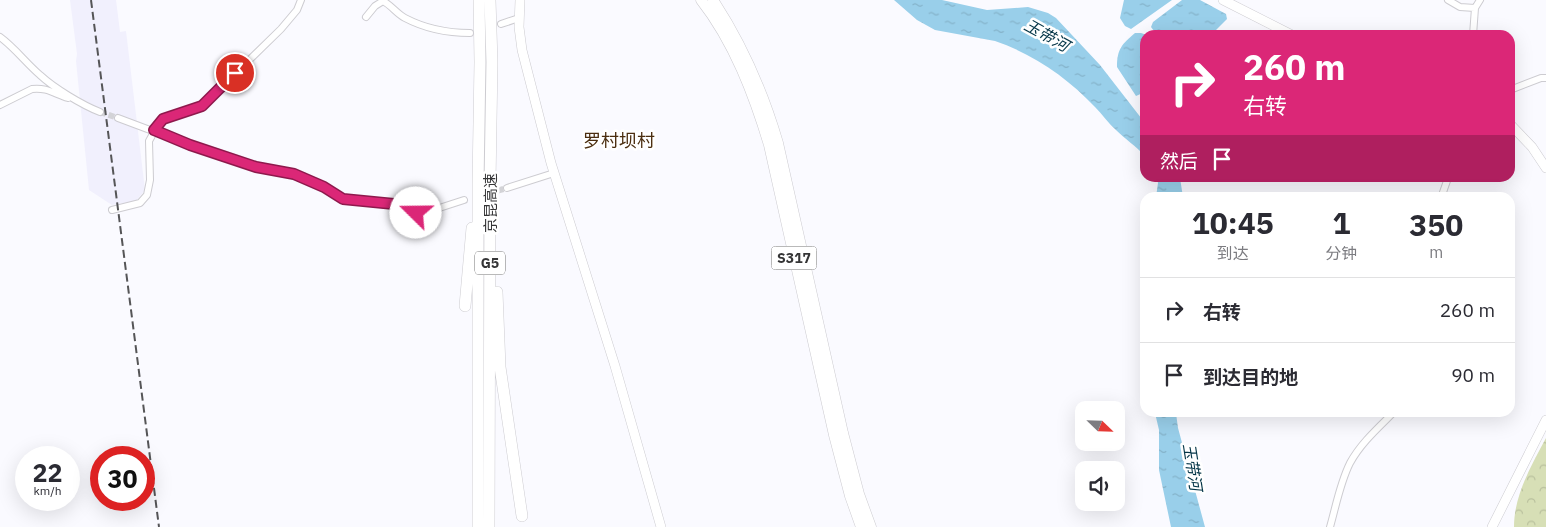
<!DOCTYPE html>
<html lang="zh">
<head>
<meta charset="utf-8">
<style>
  body { margin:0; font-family:"IBM Plex Sans","Noto Sans SC",sans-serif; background:#f7f7f7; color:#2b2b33; height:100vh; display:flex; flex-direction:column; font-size:19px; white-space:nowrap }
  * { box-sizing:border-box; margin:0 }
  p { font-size:16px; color:#7c7c81 }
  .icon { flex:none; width:28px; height:28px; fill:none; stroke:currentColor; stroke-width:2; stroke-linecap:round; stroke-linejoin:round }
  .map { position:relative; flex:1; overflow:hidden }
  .drawer { position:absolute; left:1140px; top:192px; width:375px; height:225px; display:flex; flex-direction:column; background:#fff; border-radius:15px; box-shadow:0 5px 20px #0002 }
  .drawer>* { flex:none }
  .top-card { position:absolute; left:1140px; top:30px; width:375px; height:152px; border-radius:15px; box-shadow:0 5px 20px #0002; background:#db2777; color:#fff; overflow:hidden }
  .needle { width:32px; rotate:113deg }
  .controls { position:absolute; left:1075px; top:401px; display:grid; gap:10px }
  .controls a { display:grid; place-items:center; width:50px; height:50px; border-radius:10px; background:#fff; box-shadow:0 5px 20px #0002; font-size:25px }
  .speed { position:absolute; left:15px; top:446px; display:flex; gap:10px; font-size:25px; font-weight:700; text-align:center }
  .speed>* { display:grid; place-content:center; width:65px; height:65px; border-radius:50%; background:#fff; box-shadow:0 5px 20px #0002; line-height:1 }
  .speed small { font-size:12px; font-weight:400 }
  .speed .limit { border:8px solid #d22; background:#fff; color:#111 }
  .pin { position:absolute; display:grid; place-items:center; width:42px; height:42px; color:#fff; margin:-21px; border:2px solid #fff; border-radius:50%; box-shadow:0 1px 5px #0007 }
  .me { position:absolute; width:55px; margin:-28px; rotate:292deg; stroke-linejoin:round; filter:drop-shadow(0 0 4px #0008) }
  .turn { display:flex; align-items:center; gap:18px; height:105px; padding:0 20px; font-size:22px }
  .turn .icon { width:65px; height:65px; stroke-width:2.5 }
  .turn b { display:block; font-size:35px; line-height:42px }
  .then { display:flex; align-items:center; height:48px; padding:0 20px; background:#0003; gap:10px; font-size:19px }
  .eta { display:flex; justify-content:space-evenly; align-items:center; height:85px; text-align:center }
  .eta b { font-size:30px; font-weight:700; line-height:35px }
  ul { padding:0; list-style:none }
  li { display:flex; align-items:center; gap:15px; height:65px; padding:0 20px; border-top:1px solid #e1e1e2 }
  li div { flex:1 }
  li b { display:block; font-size:19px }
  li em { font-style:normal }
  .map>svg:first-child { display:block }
  .built { fill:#f1f0fd }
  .forest { fill:url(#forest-crowns) }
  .water { fill:url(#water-ripples) }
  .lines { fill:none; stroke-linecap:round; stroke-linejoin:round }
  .street-tunnel { stroke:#d3d3d7; stroke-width:6; stroke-dasharray:6 3; stroke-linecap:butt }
  .street-casing { stroke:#cdccd1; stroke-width:8 }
  .secondary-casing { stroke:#cdccd1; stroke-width:10 }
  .primary-casing { stroke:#cdccd1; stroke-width:11 }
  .highway-casing { stroke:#cdccd1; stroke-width:12 }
  .street { stroke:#fff; stroke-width:6 }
  .secondary { stroke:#fff; stroke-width:9 }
  .primary { stroke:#fff; stroke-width:10 }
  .highway { stroke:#fff; stroke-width:11 }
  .rail { stroke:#555557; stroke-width:2; stroke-dasharray:8 4; stroke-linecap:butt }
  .route-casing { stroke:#8e194d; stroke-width:12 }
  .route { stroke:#db2777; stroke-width:9 }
  .labels { text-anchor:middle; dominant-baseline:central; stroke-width:5; stroke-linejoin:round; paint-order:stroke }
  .shield { fill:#fff; stroke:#727272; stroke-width:1 }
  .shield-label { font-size:14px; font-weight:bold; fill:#353536 }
  .street-label { font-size:15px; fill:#353536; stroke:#fff }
  .water-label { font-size:16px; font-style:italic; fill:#043547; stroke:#fff }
  .quarter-label { font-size:18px; fill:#4b2e10; stroke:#fff }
</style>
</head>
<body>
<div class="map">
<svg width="1546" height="527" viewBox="0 0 1546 527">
  <defs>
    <pattern id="forest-crowns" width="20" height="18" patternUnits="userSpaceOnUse" patternTransform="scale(1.25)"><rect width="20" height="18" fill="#d7dfb6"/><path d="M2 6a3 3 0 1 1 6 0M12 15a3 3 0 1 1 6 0" fill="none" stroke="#b9c09d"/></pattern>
    <pattern id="water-ripples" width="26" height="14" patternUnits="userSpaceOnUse" patternTransform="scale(1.25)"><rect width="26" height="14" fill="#99cfea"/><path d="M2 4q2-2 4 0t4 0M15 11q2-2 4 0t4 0" fill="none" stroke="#84b2c9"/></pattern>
  </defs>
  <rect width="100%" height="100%" fill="#fafaff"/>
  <path class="built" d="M70 0H116L120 32 126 31 145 190 136 201 112 205 89 190 76 61 77 54Z"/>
  <path class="forest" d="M1546 438V527H1514C1514 495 1531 466 1546 438Z"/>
  <path class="water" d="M894 0H942L987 10 1028 7 1048 13 1056 18 1100 65 1145 123V156C1136 146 1125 139 1116 130 1108 123 1102 114 1095 107 1068 78 1033 54 995 41L935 30 917 20Z
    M1124 0H1172L1131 29 1125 26 1120 18Z
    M1182 0H1200L1226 14 1227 19 1211 35H1157L1151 27 1153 22Z
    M1135 33H1141L1147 35H1145V92L1136 96 1117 67C1117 49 1122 44 1135 33Z
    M1157 178H1180L1183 197H1156L1158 183Z
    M1155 413H1176L1178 428 1205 527H1171L1159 470V430Z"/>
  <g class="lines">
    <path class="street-tunnel" d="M100 112 118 118
      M489 193 507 188"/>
    <defs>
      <path id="street" d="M1448 0 1460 7 1475 8
        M366 17 375 6 383 1C391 5 397 14 405 18 426 29 448 33 470 33
        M501 24 519 18
        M1473 35 1475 8 1480 0
        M0 37C15 48 26 63 40 75 54 88 82 105 100 112
        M1510 90 1541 78H1546
        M0 105 32 89C46 87 55 94 68 98
        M118 118 190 145 257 167 300 177 324 187 343 199 394 204 416 213 427 212 464 200
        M507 188 554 173
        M1441 198 1448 178
        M112 210 140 203 147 195 150 180 149 141 159 123 172 115 202 106 281 29 297 10 301 0
        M1330 527C1336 506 1340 483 1350 463 1361 443 1378 428 1394 412"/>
      <path id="secondary" d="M520 0 519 27 522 50 551 163 615 366 661 527
        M1223 0 1292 35
        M1510 124 1532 147 1546 168
        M1492 527 1546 420"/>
      <path id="primary" d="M701 0C734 42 754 95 769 145L834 435 850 496 861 527
        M713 0C742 44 763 92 778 143L843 433 859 494 871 527"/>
      <path id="highway" d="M497 292 500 367 522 516
        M465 306 472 228
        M478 527V183L480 62 479 0
        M489 527 490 183 492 62 490 0"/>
    </defs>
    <use href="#street" class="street-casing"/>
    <use href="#secondary" class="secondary-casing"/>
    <use href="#primary" class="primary-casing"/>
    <use href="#highway" class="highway-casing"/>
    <use href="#street" class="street"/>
    <use href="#secondary" class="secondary"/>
    <use href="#primary" class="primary"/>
    <use href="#highway" class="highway"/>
    <path class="rail" d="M91 0 159 527"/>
  </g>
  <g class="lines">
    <defs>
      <path id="route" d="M235 73 202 106 163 119 154 130 190 145 256 167 294 174 324 187 343 199 394 204 416 213"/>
    </defs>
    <use href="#route" class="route-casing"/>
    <use href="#route" class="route"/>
  </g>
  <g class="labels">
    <g class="shield">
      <rect x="771.5" y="246.5" width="45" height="23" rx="4"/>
      <rect x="475" y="251.5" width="30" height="23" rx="4"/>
    </g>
    <g class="shield-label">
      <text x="794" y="258">S317</text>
      <text x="490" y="263">G5</text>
    </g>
    <g class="street-label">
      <text transform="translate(490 203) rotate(-90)">京昆高速</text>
    </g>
    <g class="water-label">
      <text transform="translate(1047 35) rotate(29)">玉带河</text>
      <text transform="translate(1193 467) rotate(81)">玉带河</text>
    </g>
    <g class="quarter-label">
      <text x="619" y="140">罗村坝村</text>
    </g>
  </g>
</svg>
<div class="controls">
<a><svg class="needle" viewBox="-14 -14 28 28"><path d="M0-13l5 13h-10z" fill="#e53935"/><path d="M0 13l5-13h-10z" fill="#7c7c81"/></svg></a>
<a><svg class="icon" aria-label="sound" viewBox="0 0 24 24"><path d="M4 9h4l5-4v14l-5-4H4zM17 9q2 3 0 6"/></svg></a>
</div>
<div class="speed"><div>22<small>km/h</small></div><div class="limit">30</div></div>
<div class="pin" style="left:235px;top:73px;background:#d93025"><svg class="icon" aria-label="arrive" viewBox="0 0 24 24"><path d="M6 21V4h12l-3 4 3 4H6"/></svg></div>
<svg class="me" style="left:416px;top:213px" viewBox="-20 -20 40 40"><circle r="19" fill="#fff"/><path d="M0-13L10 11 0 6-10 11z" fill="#db2777"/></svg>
<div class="top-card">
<div class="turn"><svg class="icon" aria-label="right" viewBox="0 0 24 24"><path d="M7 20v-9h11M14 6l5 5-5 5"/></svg><div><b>260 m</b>右转</div></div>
<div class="then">然后<svg class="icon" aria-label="arrive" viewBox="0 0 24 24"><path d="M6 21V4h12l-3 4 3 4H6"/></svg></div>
</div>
<section class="drawer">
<div class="eta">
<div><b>10:45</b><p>到达</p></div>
<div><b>1</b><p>分钟</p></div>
<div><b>350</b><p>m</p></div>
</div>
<ul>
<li><svg class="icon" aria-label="right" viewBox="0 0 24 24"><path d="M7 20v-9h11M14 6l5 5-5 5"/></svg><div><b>右转</b></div><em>260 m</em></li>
<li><svg class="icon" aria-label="arrive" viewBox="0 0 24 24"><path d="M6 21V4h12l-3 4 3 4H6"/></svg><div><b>到达目的地</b></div><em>90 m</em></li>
</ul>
</section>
</div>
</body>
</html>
